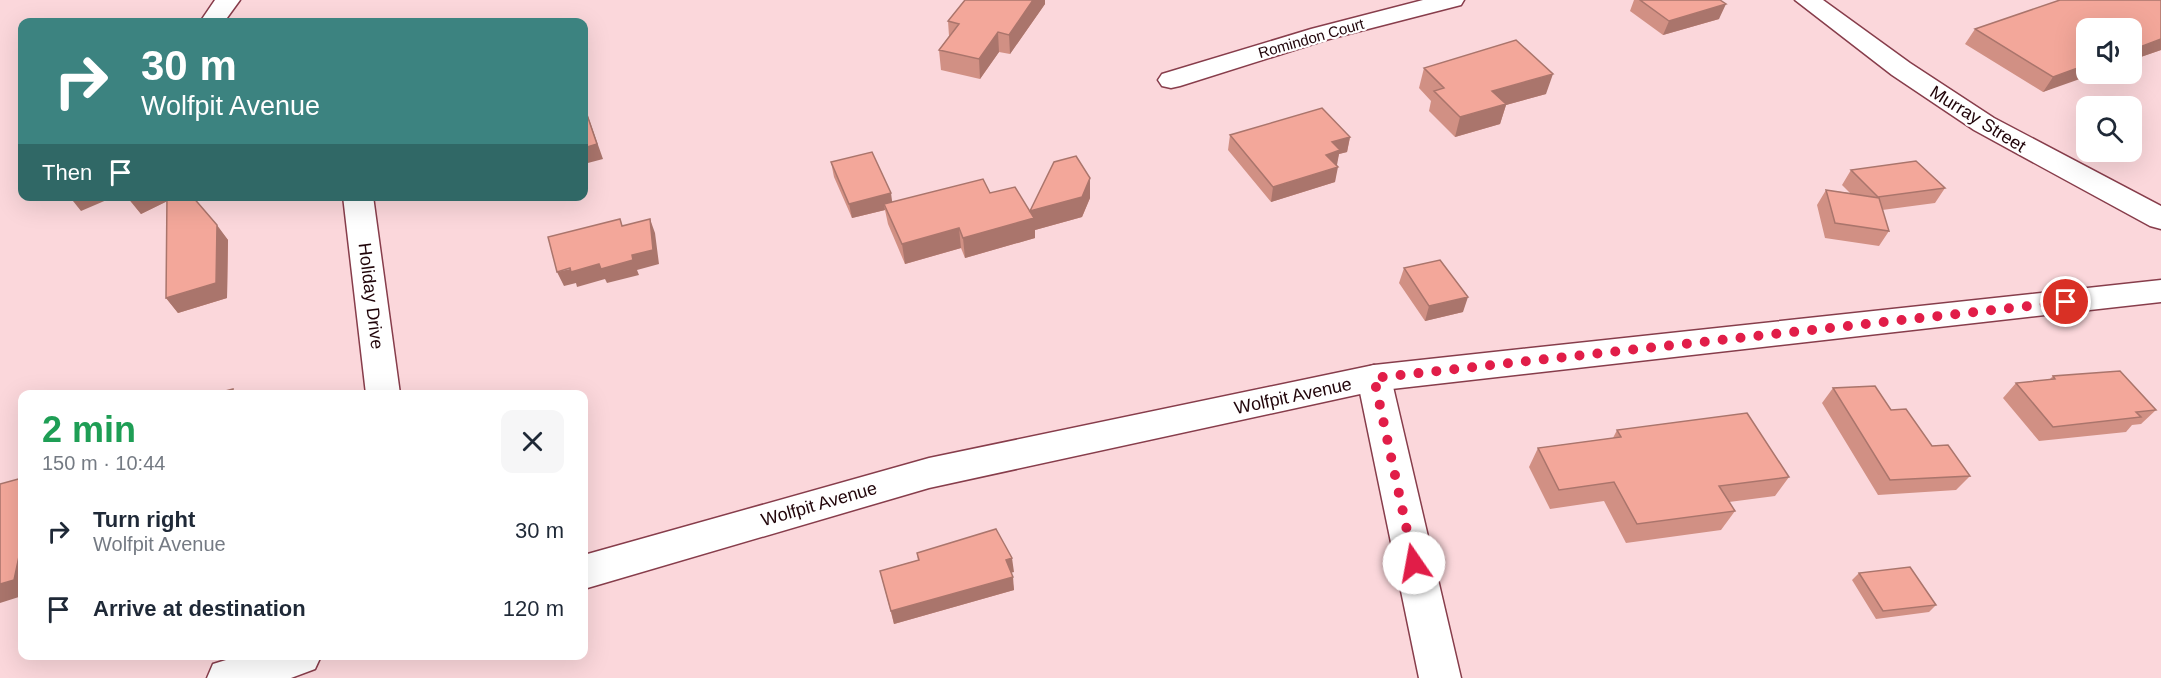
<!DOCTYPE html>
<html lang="en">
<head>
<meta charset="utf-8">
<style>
  body { margin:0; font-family:Helvetica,sans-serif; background:#f6f6f7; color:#1f2937; height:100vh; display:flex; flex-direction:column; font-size:22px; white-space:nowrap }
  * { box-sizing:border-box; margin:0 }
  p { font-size:20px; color:#747a83 }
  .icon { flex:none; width:33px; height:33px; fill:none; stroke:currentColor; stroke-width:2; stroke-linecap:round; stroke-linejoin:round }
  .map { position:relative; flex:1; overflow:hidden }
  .details { position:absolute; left:18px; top:390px; width:570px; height:270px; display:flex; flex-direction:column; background:#fff; border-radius:12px; box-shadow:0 6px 24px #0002 }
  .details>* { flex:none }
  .hud { position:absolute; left:18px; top:18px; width:570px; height:183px; border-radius:12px; box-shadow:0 6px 24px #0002; background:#3c8380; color:#fff; overflow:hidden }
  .tools { position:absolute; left:2076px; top:18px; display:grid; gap:12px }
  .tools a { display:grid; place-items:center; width:66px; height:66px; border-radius:12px; background:#fff; box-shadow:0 6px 24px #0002; font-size:30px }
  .pin { position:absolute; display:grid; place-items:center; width:51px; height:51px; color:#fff; margin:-26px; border:3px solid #fff; border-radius:50%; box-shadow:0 2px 6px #0007 }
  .me { position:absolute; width:66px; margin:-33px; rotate:348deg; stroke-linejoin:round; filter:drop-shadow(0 0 4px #0008) }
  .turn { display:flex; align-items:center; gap:21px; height:126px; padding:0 24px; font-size:27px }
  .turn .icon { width:78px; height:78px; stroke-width:2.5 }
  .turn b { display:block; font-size:42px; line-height:51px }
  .then { display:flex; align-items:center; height:57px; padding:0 24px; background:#0003; gap:12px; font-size:22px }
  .round { display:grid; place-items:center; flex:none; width:63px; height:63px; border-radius:12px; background:#f6f6f7 }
  .overview { display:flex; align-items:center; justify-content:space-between; height:102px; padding:0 24px }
  h1 { font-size:36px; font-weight:700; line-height:45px; color:#1e9e55 }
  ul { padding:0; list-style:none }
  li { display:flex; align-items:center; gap:18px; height:78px; padding:0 24px }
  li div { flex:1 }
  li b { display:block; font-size:22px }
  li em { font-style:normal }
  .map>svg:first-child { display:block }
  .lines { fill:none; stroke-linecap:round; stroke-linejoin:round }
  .street-casing { stroke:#873d4b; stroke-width:3 }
  .secondary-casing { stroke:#873d4b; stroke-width:3 }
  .street { fill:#fff; fill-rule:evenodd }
  .secondary { fill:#fff; fill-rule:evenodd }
  .wall { fill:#d19084 }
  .shaded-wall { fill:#aa756c }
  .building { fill:#f3a79a; stroke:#aa756c; stroke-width:1.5 }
  .route { stroke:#e11d48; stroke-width:10; stroke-dasharray:0 18 }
  .labels { text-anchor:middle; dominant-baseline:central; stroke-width:4.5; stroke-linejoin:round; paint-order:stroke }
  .far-street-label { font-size:15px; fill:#200409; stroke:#fff }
  .street-label { font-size:18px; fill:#200409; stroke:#fff }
</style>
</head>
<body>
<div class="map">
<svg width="2161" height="678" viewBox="0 0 2161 678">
  <rect width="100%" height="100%" fill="#fbd7db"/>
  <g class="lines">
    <defs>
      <path id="street" d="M215 0H240L224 22H200Z
        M1423 0H1464L1461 5 1329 39 1180 86 1171 88 1162 86 1158 80 1162 74 1311 29Z
        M1795 0H1823L1910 63 1994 118 2161 206V229L2150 226 1974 130 1892 75Z
        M343 196H373L400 394H366Z
        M1374 365 1386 369 1391 378 1461 678H1419L1357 378 1362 369Z"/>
      <path id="secondary" d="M2161 280V302L1374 391 929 488 584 589V555L929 458 1374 365Z
        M239 656H321L315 669 291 678H207L213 664Z"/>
    </defs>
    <use href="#street" class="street-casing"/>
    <use href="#secondary" class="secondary-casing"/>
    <use href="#street" class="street"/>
    <use href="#secondary" class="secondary"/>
  </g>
  <path class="wall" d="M965 0H1045V4L1010 54 999 52 980 79 941 70 939 50 949 36 948 21Z
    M1634 0H1720L1719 19 1663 35 1630 11Z
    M2161 0V50L2132 60V28L2086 74 2043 92 1965 44 1975 29Z
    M1424 68 1546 94 1506 105 1500 124 1455 137 1429 111 1431 101 1419 88Z
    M1230 135 1350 137 1347 152 1339 154 1336 165 1335 182 1271 202 1228 150Z
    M831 162 892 202 990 193 1030 211 1090 178V198L1082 217 1035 230V238L965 258 961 248 905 264 888 224 885 210 852 218 834 177Z
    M1851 170 1945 188 1935 203 1882 210 1889 231 1879 246 1825 238 1817 205 1826 190 1850 193 1842 185Z
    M126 196H192L228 240 227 298 178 313 166 298 167 201 141 214Z
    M1404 268 1463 312 1425 321 1399 283Z
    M2053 376 2156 410 2141 424 2132 425 2126 432 2039 441 2003 398 2016 383 2049 380Z
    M1833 388 1891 410 1932 446 1970 476 1956 490 1878 495 1822 403Z
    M1617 430 1789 477 1775 496 1729 502 1735 511 1721 530 1626 543 1604 501 1550 509 1529 467 1538 448 1613 438Z
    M917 553 1014 572H1011L1014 590 894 624 880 571 918 560Z
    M1859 573 1936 605 1929 612 1876 619 1852 580Z"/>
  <path class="shaded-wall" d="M1033 0H1045V4L1010 54 1009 35Z
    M1726 4 1719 19 1663 35 1669 21Z
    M998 32 999 52 980 79 979 59Z
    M2161 39V50L2132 60V50Z
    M2086 65V74H2094L2043 92 2053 77Z
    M1553 74 1546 94 1506 105 1500 124 1455 137 1460 117 1492 91Z
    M584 105 603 159 584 164Z
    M1350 137 1347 152 1339 154 1337 165 1324 170 1326 155 1332 142Z
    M1338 167 1335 182 1271 202 1273 187Z
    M1090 178V198L1082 217 1035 230V238L965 258 963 238 1030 211Z
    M891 193 893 208 884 204 885 210 852 218 849 204Z
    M69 196H116L81 211Z
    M135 196H178L141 214 129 199Z
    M650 219 655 233 659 264 637 270 639 275 607 283 605 279 577 287 576 283 564 286 557 272 632 255Z
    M217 225 228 240 227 298 178 313 166 298Z
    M959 228 961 248 905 264 902 244Z
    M1468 297 1463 312 1425 321 1429 306Z
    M22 542V596L0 603V584Z
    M1012 558 1014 572 1007 574 1006 560Z
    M1013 577 1014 590 894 624 891 611Z"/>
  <path class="building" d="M965 0H1033L1009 35 998 32 979 59 939 50 959 24 948 21Z
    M1640 0H1720L1726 4 1669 21Z
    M2060 0H2161V39L2132 50V28H2086V65L2053 77 1975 29Z
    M527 20 528 22H515Z
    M1516 40 1553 74 1492 91 1506 104 1460 117 1434 91 1444 88 1424 68Z
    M584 106 597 144 584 148Z
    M1322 108 1350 137 1332 142 1340 150 1326 155 1338 167 1273 187 1230 135Z
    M872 152 891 193 849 204 831 162Z
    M1076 156 1090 178 1082 197 1030 211 1054 162Z
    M1916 161 1945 188 1878 197 1851 170Z
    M983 179 990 193 1015 187 1034 218 963 238 959 228 902 244 884 204Z
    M1826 190 1879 198 1889 231 1835 223Z
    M167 196H192L217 225 216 283 166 298Z
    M620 219 622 226 650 219 653 250 632 255 633 260 601 269 599 264 571 272 570 268 557 272 548 237Z
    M1440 260 1468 297 1429 306 1404 268Z
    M2120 371 2156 410 2136 412 2141 417 2053 427 2016 383 2055 379 2053 376Z
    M1875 386 1891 410 1906 409 1932 446 1948 445 1970 476 1890 480 1833 388Z
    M233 389V394H214Z
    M1747 413 1789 477 1719 486 1735 511 1637 524 1614 482 1559 490 1538 448 1621 437 1617 430Z
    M22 478V542L14 580 0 584V484Z
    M996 529 1012 558 1006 560 1013 577 891 611 880 571 919 560 917 553Z
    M1910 567 1936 605 1883 611 1859 573Z"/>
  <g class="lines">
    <path class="route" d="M1414 563 1374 378 2066 302"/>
  </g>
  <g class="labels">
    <g class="far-street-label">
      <text transform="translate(1311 38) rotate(-16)">Romindon Court</text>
    </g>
    <g class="street-label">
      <text transform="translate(1978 119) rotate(32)">Murray Street</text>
      <text transform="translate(371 296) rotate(83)">Holiday Drive</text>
      <text transform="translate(1293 396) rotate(-12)">Wolfpit Avenue</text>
      <text transform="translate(819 504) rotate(-16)">Wolfpit Avenue</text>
    </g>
  </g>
</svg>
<div class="tools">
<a><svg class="icon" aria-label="sound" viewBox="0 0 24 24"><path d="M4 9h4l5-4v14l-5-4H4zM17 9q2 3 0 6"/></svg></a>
<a><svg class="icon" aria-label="search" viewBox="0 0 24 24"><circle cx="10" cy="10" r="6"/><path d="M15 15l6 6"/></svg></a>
</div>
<div class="pin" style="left:2066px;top:302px;background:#d93025"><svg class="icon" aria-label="arrive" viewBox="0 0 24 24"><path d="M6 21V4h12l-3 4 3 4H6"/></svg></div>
<svg class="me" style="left:1414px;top:563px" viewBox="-20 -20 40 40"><circle r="19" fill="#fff"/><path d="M0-13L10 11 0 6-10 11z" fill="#e11d48"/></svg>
<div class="hud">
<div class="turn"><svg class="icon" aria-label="right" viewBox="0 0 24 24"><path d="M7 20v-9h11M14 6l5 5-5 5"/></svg><div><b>30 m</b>Wolfpit Avenue</div></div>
<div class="then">Then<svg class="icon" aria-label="arrive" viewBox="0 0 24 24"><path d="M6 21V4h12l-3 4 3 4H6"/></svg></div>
</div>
<section class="details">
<div class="overview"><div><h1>2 min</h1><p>150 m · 10:44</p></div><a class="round"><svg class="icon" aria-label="close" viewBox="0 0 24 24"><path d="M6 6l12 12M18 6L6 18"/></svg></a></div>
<ul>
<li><svg class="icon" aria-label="right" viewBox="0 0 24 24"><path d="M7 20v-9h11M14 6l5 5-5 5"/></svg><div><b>Turn right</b><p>Wolfpit Avenue</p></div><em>30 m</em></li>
<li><svg class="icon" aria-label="arrive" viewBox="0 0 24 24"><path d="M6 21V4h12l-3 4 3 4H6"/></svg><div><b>Arrive at destination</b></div><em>120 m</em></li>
</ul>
</section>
</div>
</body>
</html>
